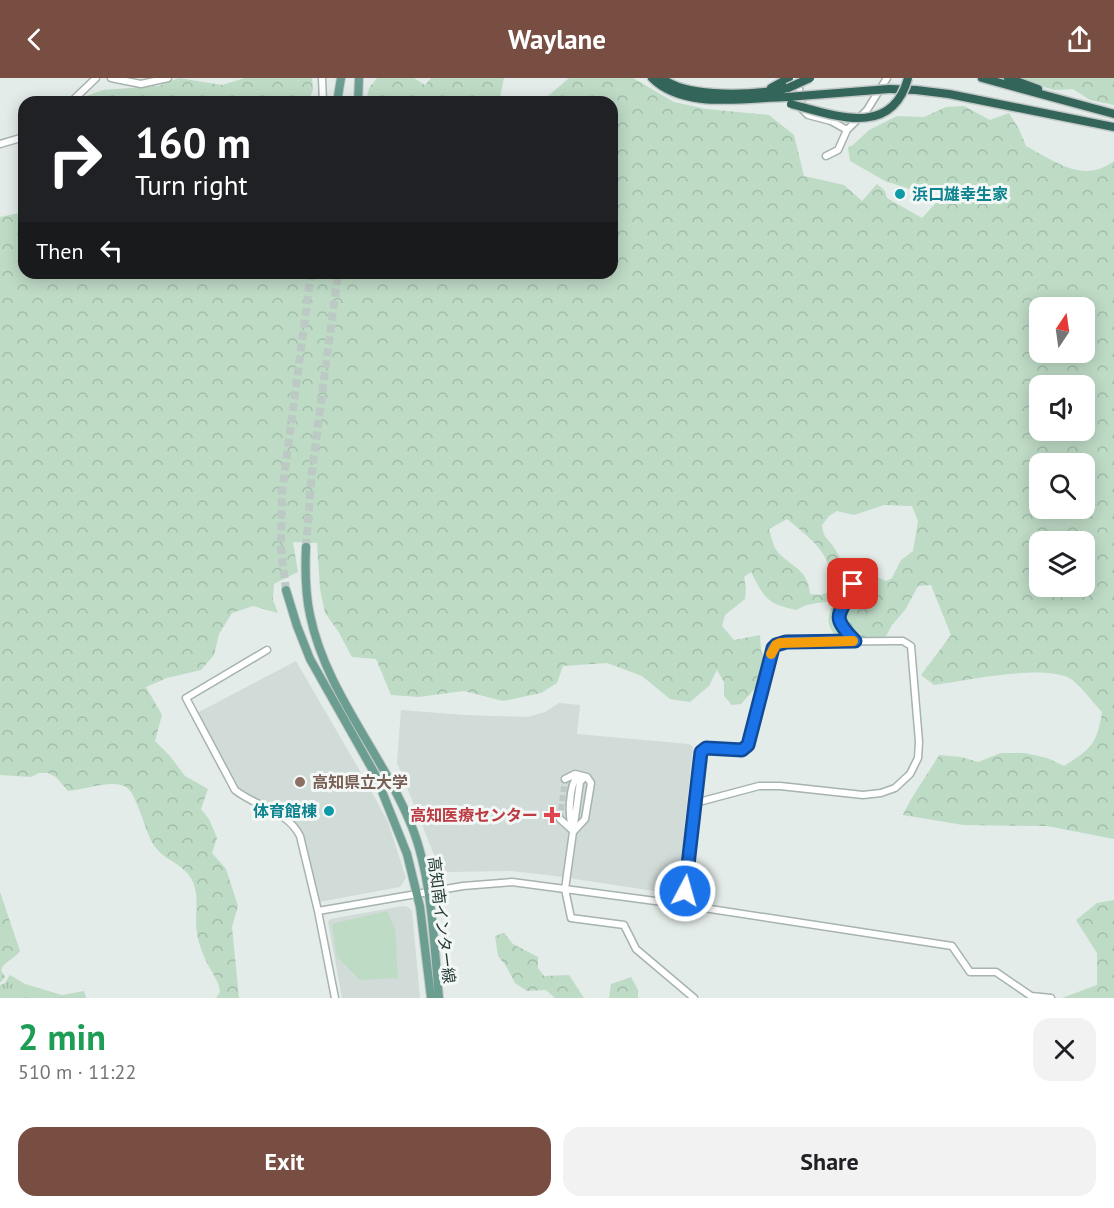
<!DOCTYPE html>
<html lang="en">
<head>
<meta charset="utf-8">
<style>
  body { margin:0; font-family:"PT Sans","Noto Sans JP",sans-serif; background:#f2f2f2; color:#202124; height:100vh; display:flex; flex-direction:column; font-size:22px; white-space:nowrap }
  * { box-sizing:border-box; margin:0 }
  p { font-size:20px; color:#757577 }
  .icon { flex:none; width:33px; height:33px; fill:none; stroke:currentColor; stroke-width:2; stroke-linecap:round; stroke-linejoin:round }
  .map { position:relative; height:920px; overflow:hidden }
  .side { display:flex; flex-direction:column; background:#fff; flex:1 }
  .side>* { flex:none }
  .top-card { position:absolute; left:18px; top:18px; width:600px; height:183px; border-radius:18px; box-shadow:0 3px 15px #0003; background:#202124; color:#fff; overflow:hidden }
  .needle { width:39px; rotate:13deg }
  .fabs { position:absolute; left:1029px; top:219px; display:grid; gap:12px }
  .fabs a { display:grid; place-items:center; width:66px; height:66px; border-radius:12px; background:#fff; box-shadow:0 3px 15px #0003; font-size:30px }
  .pin { position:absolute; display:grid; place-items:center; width:51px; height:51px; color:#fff; margin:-26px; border-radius:12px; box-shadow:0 3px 9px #0006 }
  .me { position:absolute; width:66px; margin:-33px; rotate:6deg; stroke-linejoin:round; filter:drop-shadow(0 0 4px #0008) }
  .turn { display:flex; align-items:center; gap:21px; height:126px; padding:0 18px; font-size:27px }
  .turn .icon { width:78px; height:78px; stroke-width:2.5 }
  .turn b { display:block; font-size:42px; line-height:51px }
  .then { display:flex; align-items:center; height:57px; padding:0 18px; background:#0003; gap:12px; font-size:22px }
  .round { display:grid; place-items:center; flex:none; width:63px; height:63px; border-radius:18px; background:#f2f2f2 }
  .headline { display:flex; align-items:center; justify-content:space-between; height:102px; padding:0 18px }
  h1 { font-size:36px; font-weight:700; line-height:45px; color:#1e9e55 }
  .button { display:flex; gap:12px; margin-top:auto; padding:12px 18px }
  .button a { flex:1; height:69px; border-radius:18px; background:#794e42; color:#fff; font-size:24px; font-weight:700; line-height:69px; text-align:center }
  .button a+a { background:#f2f2f2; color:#202124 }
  header { display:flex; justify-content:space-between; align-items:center; height:78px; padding:0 18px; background:#794e42; color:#fff; font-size:27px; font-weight:700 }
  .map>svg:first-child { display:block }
  .built { fill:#d1dbd7 }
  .forest { fill:url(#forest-crowns); fill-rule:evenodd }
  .park { fill:url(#park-tufts) }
  .garden { fill:#bedbc6 }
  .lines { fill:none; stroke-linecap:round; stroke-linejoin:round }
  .minor-tunnel { stroke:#bdc9c4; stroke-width:6; stroke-dasharray:6 3; stroke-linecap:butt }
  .major-tunnel { stroke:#bdc9c4; stroke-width:8; stroke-dasharray:8 4; stroke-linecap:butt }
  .minor-casing { stroke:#a6b3af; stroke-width:9 }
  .major-casing { stroke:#c2c8c6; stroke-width:10 }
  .highway-casing { stroke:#c2c8c6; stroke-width:11 }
  .minor { stroke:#fff; stroke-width:6 }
  .major { stroke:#6b9d90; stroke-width:8 }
  .highway { stroke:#33655b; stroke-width:8 }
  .highway-bridge-casing { stroke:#c2c8c6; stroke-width:11; stroke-linecap:butt }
  .highway-bridge { stroke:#33655b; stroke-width:8 }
  .route-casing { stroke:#114b97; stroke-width:15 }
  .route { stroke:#1a73e8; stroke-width:10 }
  .slow { stroke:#f59e0b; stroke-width:10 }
  .culture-dot { fill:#0f9aa8; stroke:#f3f8f6; stroke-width:2 }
  .education-dot { fill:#8d6e63; stroke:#f3f8f6; stroke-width:2 }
  .health-dot { fill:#e0444e; stroke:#f3f8f6; stroke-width:2 }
  .labels { text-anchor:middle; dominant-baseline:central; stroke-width:6; stroke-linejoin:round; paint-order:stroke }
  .culture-label { font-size:16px; font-weight:bold; fill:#0d838f; stroke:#f3f8f6; text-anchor:start }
  .education-label { font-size:16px; font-weight:bold; fill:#785e54; stroke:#f3f8f6; text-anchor:start }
  .health-label { font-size:16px; font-weight:bold; fill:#be3a42; stroke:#f3f8f6; text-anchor:end }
  .street-label { font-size:16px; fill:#243b35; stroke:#f3f8f6 }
</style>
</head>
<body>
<header><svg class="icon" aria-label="back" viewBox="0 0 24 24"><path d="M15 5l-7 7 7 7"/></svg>Waylane<svg class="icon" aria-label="share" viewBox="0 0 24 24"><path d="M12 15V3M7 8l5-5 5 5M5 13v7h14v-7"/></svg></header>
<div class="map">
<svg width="1114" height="920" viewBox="0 0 1114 920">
  <defs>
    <pattern id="forest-crowns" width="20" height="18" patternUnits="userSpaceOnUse" patternTransform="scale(1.5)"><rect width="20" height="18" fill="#bedbc6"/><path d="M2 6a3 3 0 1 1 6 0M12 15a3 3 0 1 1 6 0" fill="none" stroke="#a3bdab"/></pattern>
    <pattern id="park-tufts" width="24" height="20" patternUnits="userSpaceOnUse" patternTransform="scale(1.5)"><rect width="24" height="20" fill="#bedbc6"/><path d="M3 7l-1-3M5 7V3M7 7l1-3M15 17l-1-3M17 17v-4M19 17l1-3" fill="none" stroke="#a3bdab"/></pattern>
  </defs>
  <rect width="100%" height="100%" fill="#e3ece8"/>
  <path class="built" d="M296 583 364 700 388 744 406 800 400 809 319 824 304 758 298 748 286 736 260 724 235 707 197 635Z
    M559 625 580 627 577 656 689 666 693 669 678 811 674 816 548 797 511 793 448 794 439 789 397 685 401 632 465 637 528 639 545 634Z
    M403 828 408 829 412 833 420 920H342L328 844 330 841Z"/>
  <path class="forest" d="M179 0 222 7 245 0H312L313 11 309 24H70L103 12 158 8Z
    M377 0H414L425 7 431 0H504L499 24H366L369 10Z
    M569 0H633L674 24 706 31 769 37 794 57 804 98 844 107 862 123 877 106 885 113 887 120 922 140 935 126 939 114 912 106 910 111 885 103 850 83 848 69 853 67 869 52 897 38 924 39 946 29 964 28 990 42 1009 35 1019 51 1026 68C1056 84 1083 106 1114 83V761L1047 748 963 747 903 737C913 715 927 698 939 677L961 679 978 684 1001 675H1025L1047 680 1064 688C1091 671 1097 666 1102 634 1093 625 1079 605 1069 600 1042 586 965 603 934 607L921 597 951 557 931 507 918 508 905 532 892 547 885 560C862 561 855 562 842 541L844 531 853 520 857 500 869 490 879 500 886 503 892 500 901 482 913 473 918 443 912 428 884 427 854 437 837 433 829 438 822 447C823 461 829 461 835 471 840 479 845 492 848 501 854 527 819 525 846 560H836C834 556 830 550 829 546 826 533 838 523 837 510 828 503 831 494 827 484 821 467 800 452 787 441L769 451C771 457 772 464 775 470 784 486 809 489 810 516L820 517 827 515 832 517 830 523C818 526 807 524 797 532 767 526 765 521 751 494L744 499 746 510 745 521 725 537 722 548 734 562 760 557 761 573 765 581 760 605 741 626 732 627 724 618V604L717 592 709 608 690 624 670 621 642 598 607 585 563 588 557 605 541 615 503 623 464 613 418 619 391 617 376 581 352 579 338 553 325 535 320 511 317 465 293 464 298 494 274 506 273 522 278 535 253 528 232 535 219 556 214 577 201 592 167 600 146 609 162 637 155 663 170 678 185 698 208 711 201 731 209 741 217 760 212 775 226 791 238 828 232 849 239 920H216L220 914C219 903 212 895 207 885 203 877 198 864 197 855 194 838 200 821 193 804 185 786 167 784 156 770 145 757 138 716 126 709 113 701 83 712 68 713L56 699 48 695H39L31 699 0 697V139L24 134V195H612V24H541ZM1040 230H1084V274H1040ZM1040 308H1084V352H1040ZM1040 386H1084V430H1040ZM1040 464H1084V508H1040Z
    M1019 0H1114V27L1090 22 1073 11 1054 12 1018 1Z
    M0 814 20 873C15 881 4 883 1 892L5 899 0 905Z
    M1114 822V920H1062L1097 907V875L1076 842 1097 825Z
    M504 855 513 866 538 879V890L544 898 569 897 584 920H555L546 912 527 913 515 905 506 888 498 878 495 858Z
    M631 899 638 912V920H609L611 906Z"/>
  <path class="park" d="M10 897 25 906 62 917 84 913 86 920H0V907L5 905Z"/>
  <path class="garden" d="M387 833 395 851 398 900 360 902 337 879 332 846Z"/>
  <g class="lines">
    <path class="minor-tunnel" d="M560 741 565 701"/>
    <path class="major-tunnel" d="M306 469 312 393 338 195
      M286 512 281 470 282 415 311 195"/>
    <defs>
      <path id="minor" d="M111 0 141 6 168 0
        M322 0 323 24
        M795 0 799 10 802 31 808 37 831 43 847 52 838 72 826 78
        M71 24 96 0
        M847 52 867 32 887 0
        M0 66 24 59
        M852 499C855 533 819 527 855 563
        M267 572 186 620 235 712C256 729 287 732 300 758L318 833 335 920
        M585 699 580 704 565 811 571 840 624 847 636 871 694 920
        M565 701 575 696 587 699 591 705 585 741 574 753
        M560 741 571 751
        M574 753C567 741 569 707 578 697
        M678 826 952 868 970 894H996L1031 918 1051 920
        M318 833 463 808 512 804 678 826 684 820 685 813 701 673 706 670 742 672 748 667 771 577 775 567 785 564 895 563H903L911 568 919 664 918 680 910 696 895 710 881 715 863 717 780 708H759L695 725"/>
      <path id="major" d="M337 24 341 0
        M358 24 359 0
        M306 469C305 492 305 514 310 537 326 615 383 676 412 749 432 799 434 867 439 920
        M286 512 297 548 310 581 375 696 407 776 420 829 431 920"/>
      <path id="highway" d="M652 0C683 32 746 20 787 19
        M662 0C687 21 757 17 788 10
        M982 0 1114 36
        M1008 0 1038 11
        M771 10 789 0
        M889 11 916 12 949 16 1114 49"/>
    </defs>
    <use href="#minor" class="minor-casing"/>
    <use href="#major" class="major-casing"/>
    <use href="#highway" class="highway-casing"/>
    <use href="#minor" class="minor"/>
    <use href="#major" class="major"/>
    <use href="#highway" class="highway"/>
    <defs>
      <path id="highway-bridge" d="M788 10 810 0
        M787 19 889 11
        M791 26C833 37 892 61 908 0"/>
    </defs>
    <use href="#highway-bridge" class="highway-bridge-casing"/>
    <use href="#highway-bridge" class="highway-bridge"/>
  </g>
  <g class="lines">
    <defs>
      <path id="route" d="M685 813 701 674 706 670 742 672 748 667 773 570 776 567 786 564 855 563C826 534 844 537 853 506"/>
    </defs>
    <use href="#route" class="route-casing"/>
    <use href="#route" class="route"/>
    <path class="slow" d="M771 576 776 567 780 565 853 563"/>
  </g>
  <g class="culture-dot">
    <circle cx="900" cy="116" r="6"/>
    <circle cx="329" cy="733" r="6"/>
  </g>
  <circle class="education-dot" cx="300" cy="704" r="6"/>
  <path class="health-dot" d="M549 728h6v6h6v6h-6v6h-6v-6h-6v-6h6z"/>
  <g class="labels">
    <g class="culture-label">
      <text x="912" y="116">浜口雄幸生家</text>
      <text x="317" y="733" text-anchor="end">体育館棟</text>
    </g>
    <g class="education-label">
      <text x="312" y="704">高知県立大学</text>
    </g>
    <g class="health-label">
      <text x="538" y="737">高知医療センター</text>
    </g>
    <g class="street-label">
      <text transform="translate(442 842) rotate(83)">高知南インター線</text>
    </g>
  </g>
</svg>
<div class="fabs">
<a><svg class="needle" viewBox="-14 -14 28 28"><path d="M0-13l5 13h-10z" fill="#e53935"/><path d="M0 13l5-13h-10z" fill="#757577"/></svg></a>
<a><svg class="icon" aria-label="sound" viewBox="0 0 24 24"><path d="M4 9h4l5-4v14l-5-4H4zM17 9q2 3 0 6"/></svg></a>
<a><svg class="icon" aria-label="search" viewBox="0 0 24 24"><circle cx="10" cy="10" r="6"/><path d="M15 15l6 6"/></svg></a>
<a><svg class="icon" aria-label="layers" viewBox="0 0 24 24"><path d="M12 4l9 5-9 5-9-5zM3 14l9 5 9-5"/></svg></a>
</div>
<div class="pin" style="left:853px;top:506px;background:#d93025"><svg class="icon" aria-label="arrive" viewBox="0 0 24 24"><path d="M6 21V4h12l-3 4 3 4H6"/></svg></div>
<svg class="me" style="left:685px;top:813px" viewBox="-20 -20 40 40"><circle r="17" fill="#1a73e8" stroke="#fff" stroke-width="3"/><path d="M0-11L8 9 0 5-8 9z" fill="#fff"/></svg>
<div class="top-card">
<div class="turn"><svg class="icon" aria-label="right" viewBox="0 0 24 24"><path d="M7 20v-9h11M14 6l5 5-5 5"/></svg><div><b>160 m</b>Turn right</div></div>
<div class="then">Then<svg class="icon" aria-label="left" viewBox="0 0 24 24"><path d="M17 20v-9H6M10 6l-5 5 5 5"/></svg></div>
</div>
</div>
<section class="side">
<div class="headline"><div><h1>2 min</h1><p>510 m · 11:22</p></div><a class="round"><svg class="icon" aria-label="close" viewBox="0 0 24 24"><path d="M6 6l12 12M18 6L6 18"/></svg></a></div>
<div class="button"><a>Exit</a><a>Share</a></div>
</section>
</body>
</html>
